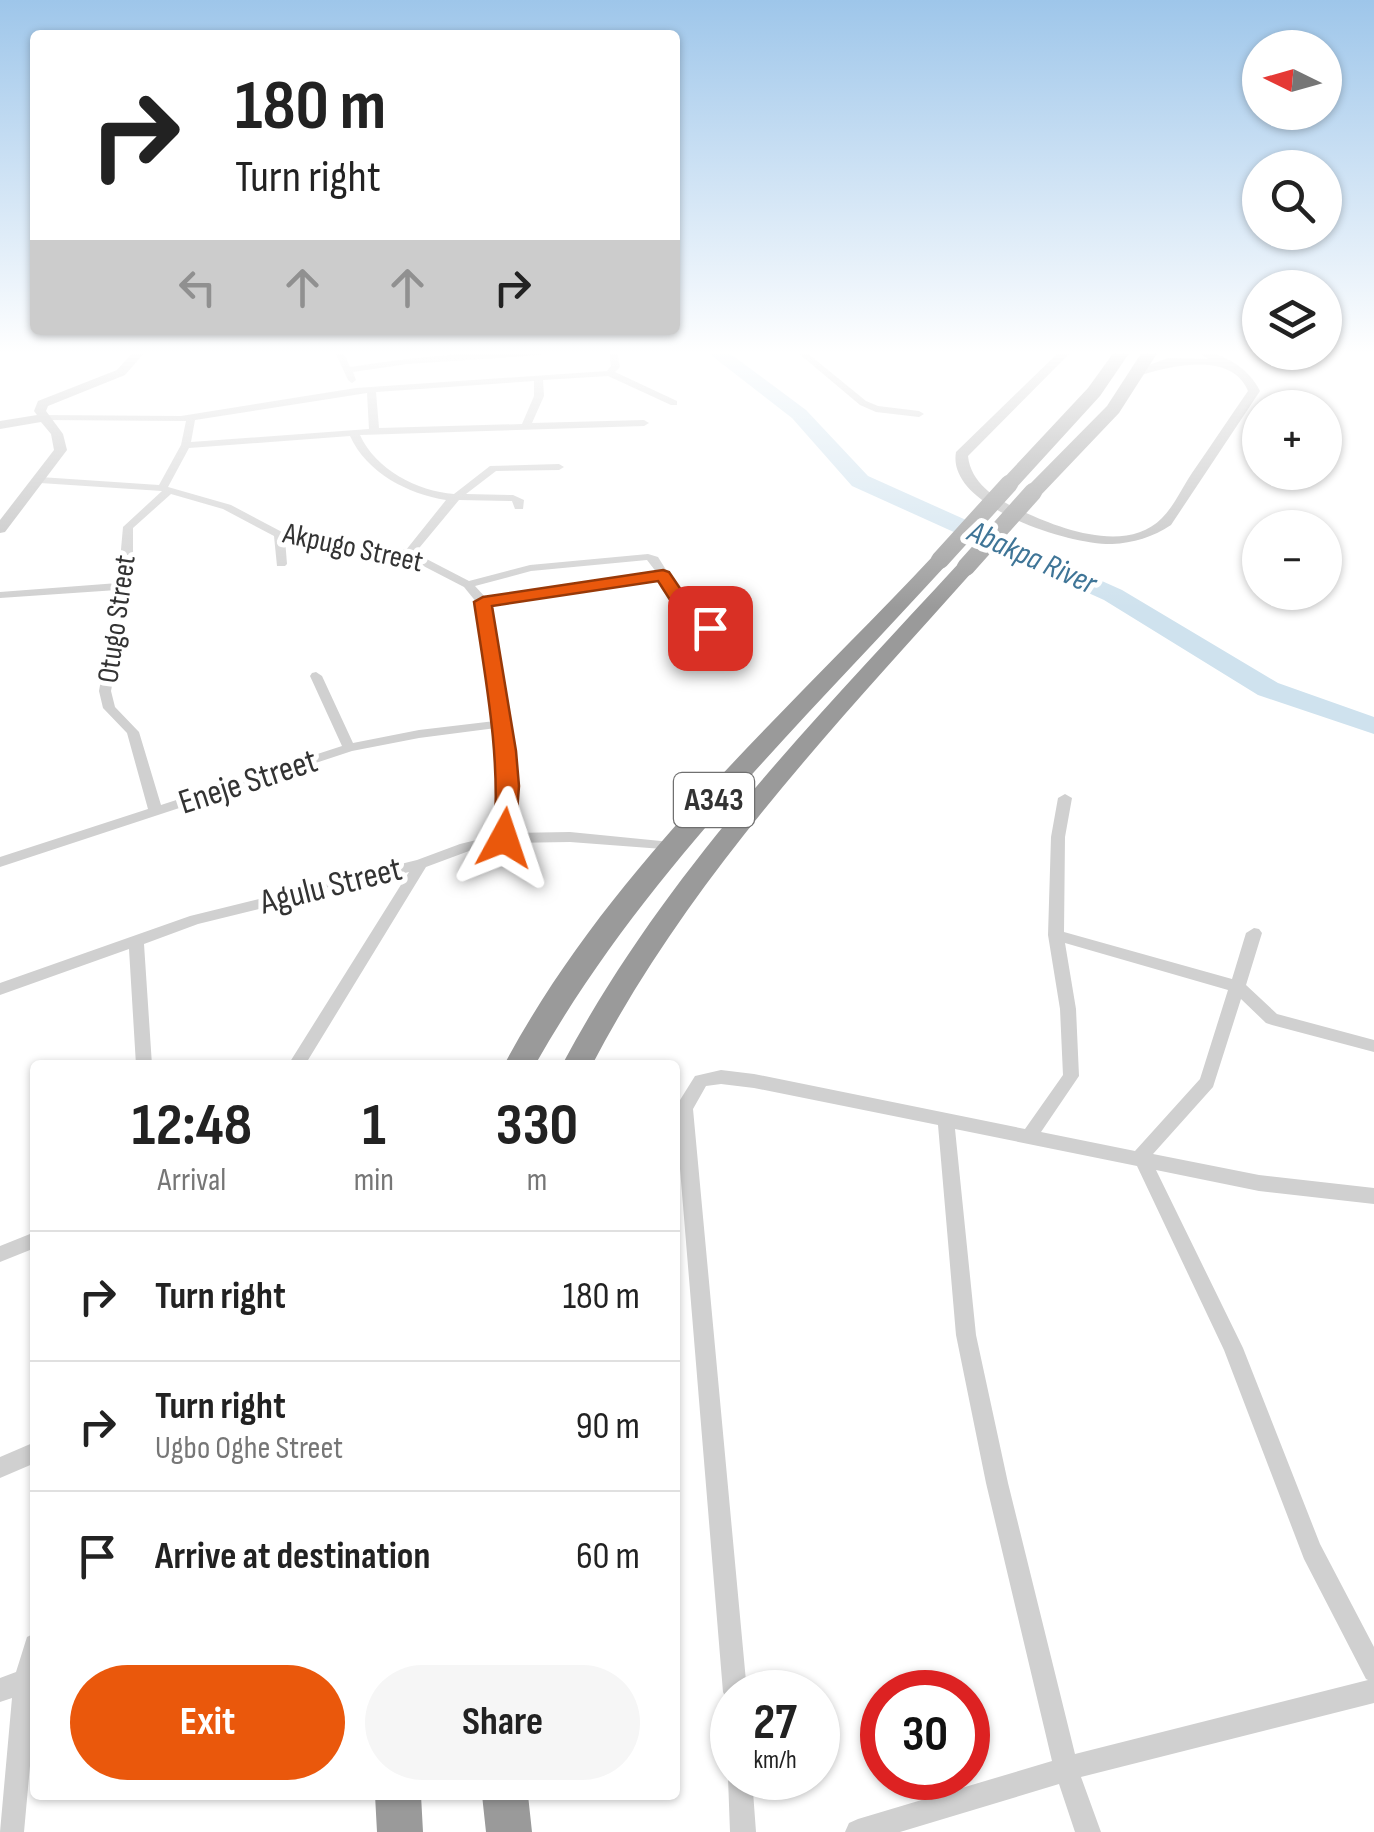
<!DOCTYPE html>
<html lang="en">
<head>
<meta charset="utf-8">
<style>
  body { margin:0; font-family:"Sofia Sans Condensed",sans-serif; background:#f6f6f6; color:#222; height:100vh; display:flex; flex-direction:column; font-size:38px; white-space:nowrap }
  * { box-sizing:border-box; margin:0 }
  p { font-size:32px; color:#767676 }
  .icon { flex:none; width:55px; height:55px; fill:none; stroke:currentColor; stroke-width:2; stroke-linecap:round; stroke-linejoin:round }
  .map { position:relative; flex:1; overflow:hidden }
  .side { position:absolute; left:30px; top:1060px; width:650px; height:740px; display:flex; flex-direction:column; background:#fff; border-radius:10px; box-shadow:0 2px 8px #0004 }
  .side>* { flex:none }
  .guide { position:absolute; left:30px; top:30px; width:650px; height:305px; border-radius:10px; box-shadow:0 2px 8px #0004; background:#fff; color:#222; overflow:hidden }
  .needle { width:65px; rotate:275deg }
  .controls { position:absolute; left:1242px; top:30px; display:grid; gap:20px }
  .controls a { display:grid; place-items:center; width:100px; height:100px; border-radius:50%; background:#fff; box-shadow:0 2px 8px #0004; font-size:50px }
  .speed { position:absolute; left:710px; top:1670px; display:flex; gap:20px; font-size:50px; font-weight:700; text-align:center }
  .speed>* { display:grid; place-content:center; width:130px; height:130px; border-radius:50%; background:#fff; box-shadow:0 2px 8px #0004; line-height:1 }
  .speed small { font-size:25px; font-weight:400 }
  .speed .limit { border:15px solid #d22; background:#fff; color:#111 }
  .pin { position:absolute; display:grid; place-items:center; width:85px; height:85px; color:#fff; margin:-42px; border-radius:20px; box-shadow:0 5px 15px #0006 }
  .me { position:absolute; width:110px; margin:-55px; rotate:5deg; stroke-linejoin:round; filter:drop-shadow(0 0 8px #0008) }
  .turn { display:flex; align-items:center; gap:35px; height:210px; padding:0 40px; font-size:45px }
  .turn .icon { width:130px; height:130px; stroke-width:2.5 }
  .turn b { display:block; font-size:70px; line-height:85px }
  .lanes { display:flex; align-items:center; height:95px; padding:0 40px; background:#0003; justify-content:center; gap:50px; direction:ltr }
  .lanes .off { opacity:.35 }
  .eta { display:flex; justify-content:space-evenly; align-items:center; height:170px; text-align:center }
  .eta b { font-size:60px; font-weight:700; line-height:70px }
  .cta { display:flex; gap:20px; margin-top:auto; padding:20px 40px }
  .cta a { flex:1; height:115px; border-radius:60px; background:#ea580c; color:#fff; font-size:40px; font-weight:700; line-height:115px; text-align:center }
  .cta a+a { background:#f6f6f6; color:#222 }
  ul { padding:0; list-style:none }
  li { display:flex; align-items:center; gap:30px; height:130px; padding:0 40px; border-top:2px solid #e0e0e0 }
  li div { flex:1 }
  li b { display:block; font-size:38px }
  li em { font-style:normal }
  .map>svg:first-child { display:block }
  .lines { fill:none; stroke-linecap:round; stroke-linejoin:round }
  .river { fill:#cfe2ee; fill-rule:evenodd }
  .street { fill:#d0d0d0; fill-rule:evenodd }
  .secondary { fill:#bdbdbd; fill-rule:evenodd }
  .highway { fill:#9a9a9a; fill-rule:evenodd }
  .highway-bridge { stroke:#9a9a9a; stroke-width:18 }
  .route { fill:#ea580c; stroke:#983908; stroke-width:2.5 }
  .labels { text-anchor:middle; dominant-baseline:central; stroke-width:10; stroke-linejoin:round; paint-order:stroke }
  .far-street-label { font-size:30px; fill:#333; stroke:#fff }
  .far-water-label { font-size:32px; font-style:italic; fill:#3f7597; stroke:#fff }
  .shield { fill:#fff; stroke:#707070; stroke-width:2.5 }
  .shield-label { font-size:32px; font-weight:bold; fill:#333 }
  .street-label { font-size:35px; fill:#333; stroke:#fff }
</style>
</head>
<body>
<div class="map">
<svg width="1374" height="1832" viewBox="0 0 1374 1832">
  <rect width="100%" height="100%" fill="#fff"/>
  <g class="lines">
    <path class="river" d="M707 352H728L806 410 868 476 1122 590 1278 683 1374 717V734L1258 695 1104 600 852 486 792 418Z"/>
    <path class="street" d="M335 352H343L350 367C415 357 481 350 546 352L542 355 407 364 353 372 356 380 352 383 348 380Z
      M609 352H617L620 367 615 372 677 401V405H671L608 376 543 380 544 396 532 423 644 420 649 423 644 426 360 435C376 470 417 491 454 494L490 466 559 464 564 467 559 470 496 471 466 494 513 495 524 500 523 509H515L512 501 459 500 415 553 469 581 530 565 648 554 658 557 693 613 715 626V630C687 630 674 600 661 579L489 605C503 680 515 756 511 833L570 832 671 842 676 844 678 847 676 850 570 842 504 843 469 851 426 867 305 1065H288L409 872 198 924 144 944 152 1065H136L129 949 0 995V983L190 916 417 860 460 844 497 835 499 779 496 728 419 738 352 751 0 867V857L148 809 127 733 103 708 99 691 117 590 0 598V592L118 583 123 527 162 491 40 483 35 480 40 477 159 485 181 445 186 421 46 420 41 417 43 415 181 416 356 388 607 371 611 366ZM534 381V396L522 424 379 428 376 392ZM367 393 369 429 191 442 195 420ZM350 436C367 473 408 494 446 500L406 550 282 532 231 505 168 487 189 448ZM171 494 223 509 274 536 277 566H285L287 564 285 539 406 557 464 587 477 603 495 721 419 730 353 743 322 676 316 672 312 673 310 676 342 746 161 805 139 732 115 707 111 691 133 565V528ZM647 560 657 573 486 598 475 586 531 571Z
      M797 352H806L866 401 878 406 919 411 924 414 919 417 876 412 860 405Z
      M1065 794 1072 798 1065 837 1064 932 1232 979 1246 933 1254 928 1259 929 1262 933 1246 985 1277 1014 1374 1040V1052L1272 1025 1266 1023 1241 999 1213 1087 1153 1154 1259 1175 1374 1188V1204L1259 1191 1156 1170 1243 1348 1320 1544 1374 1647V1703L1081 1777 1101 1832H1075L1059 1784 900 1832H845L849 1823 858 1819 1052 1761 986 1483 956 1335 938 1125 754 1088 721 1084 706 1086 693 1109 747 1692H732V1703L727 1700 723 1692 675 1108 695 1076 721 1070 754 1074 1025 1129 1063 1075 1060 1009 1048 935 1051 837 1058 798ZM1065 943 1228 990 1200 1079 1135 1151 1041 1132 1079 1076 1076 1009ZM955 1129 1137 1166 1224 1350 1304 1559 1366 1679 1368 1680 1075 1754 1008 1483 976 1335Z
      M35 1232V1248L0 1262V1246Z
      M35 1442V1463L0 1478V1457Z
      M35 1633V1711L24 1832H0L12 1698 0 1702V1678L16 1672 27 1637Z
      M732 1769V1778H752L756 1832H730L728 1778Z"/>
    <path class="secondary" d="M133 352H145L125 375 48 406 46 411 63 434 67 450 5 532 0 533V520L54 450 51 434 41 422 0 429V421L37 415 34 411 38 401 117 370Z
      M1059 352H1071L968 456C971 485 998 500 1024 512 1061 529 1127 554 1162 518 1174 506 1182 488 1192 473 1211 446 1229 418 1248 391 1232 352 1173 365 1142 375L1138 373V369L1168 358 1208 359 1198 352C1222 351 1250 369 1260 391L1171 525C1153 537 1133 543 1112 544 1070 545 946 507 956 452Z"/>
    <path class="highway" d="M1114 352H1130L1100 396 1016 488H1002V480L1088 388Z
      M1142 352H1158L1119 413 1040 496H1026V488L1107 406Z
      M940 554 947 556V564C800 725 643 874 535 1065H504C609 868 782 717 933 556Z
      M966 561 973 563V571C832 729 691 876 592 1065H562C666 870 811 724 959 563Z
      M375 1795H421L423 1832H377Z
      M482 1795H528L532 1832H486Z"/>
    <path class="highway-bridge" d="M940 560 1009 484
      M966 567 1033 492"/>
  </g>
  <linearGradient id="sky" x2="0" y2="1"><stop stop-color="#9ec6ea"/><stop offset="0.58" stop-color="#fff"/><stop offset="1" stop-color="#fff" stop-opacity="0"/></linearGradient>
  <rect width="1374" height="608" fill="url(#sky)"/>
  <path class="route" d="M663 570 669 572 696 612 717 624V632C687 636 672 602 658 581L492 606 516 751 519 786 515 838 512 843H497L494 838C501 758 486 682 474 602L483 597Z"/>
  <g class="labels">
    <g class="far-street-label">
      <text transform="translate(353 548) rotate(12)">Akpugo Street</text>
      <text transform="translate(117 619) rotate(-82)">Otugo Street</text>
    </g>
    <g class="far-water-label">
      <text transform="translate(1032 558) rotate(24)">Abakpa River</text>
    </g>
    <rect class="shield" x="674" y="773" width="80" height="54" rx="8"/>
    <g class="shield-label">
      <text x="714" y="800">A343</text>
    </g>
    <g class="street-label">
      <text transform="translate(248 782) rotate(-18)">Eneje Street</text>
      <text transform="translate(331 886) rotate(-14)">Agulu Street</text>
    </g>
  </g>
</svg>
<div class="controls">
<a><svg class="needle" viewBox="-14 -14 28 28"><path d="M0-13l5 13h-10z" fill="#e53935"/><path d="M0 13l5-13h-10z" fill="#767676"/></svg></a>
<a><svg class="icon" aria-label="search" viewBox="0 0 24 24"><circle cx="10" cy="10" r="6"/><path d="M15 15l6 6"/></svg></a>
<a><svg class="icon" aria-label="layers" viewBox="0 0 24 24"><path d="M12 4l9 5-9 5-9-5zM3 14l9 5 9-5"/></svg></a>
<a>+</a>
<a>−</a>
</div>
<div class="speed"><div>27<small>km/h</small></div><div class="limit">30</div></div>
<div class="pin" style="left:710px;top:628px;background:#d93025"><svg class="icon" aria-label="arrive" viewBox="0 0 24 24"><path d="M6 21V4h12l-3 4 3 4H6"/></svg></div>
<svg class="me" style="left:504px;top:838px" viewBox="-20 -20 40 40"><path d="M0-17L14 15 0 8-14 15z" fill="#ea580c" stroke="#fff" stroke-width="4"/></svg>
<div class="guide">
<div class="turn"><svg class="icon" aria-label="right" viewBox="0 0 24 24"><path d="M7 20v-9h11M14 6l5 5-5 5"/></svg><div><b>180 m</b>Turn right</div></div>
<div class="lanes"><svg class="icon off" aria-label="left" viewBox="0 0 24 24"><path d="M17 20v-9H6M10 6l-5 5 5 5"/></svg><svg class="icon off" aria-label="ahead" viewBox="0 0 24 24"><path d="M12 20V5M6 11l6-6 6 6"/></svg><svg class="icon off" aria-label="ahead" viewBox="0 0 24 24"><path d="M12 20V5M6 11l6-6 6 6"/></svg><svg class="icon" aria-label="right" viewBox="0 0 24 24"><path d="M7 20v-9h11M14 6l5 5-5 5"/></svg></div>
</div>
<section class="side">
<div class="eta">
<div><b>12:48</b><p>Arrival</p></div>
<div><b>1</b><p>min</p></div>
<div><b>330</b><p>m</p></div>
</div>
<ul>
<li><svg class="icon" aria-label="right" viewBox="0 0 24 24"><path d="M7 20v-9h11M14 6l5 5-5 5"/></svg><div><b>Turn right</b></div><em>180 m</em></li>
<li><svg class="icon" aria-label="right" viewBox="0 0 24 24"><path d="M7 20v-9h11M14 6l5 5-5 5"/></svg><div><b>Turn right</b><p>Ugbo Oghe Street</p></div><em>90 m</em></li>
<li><svg class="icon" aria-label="arrive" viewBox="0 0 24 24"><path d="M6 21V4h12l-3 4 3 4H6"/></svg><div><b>Arrive at destination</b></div><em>60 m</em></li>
</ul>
<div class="cta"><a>Exit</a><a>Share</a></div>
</section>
</div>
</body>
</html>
